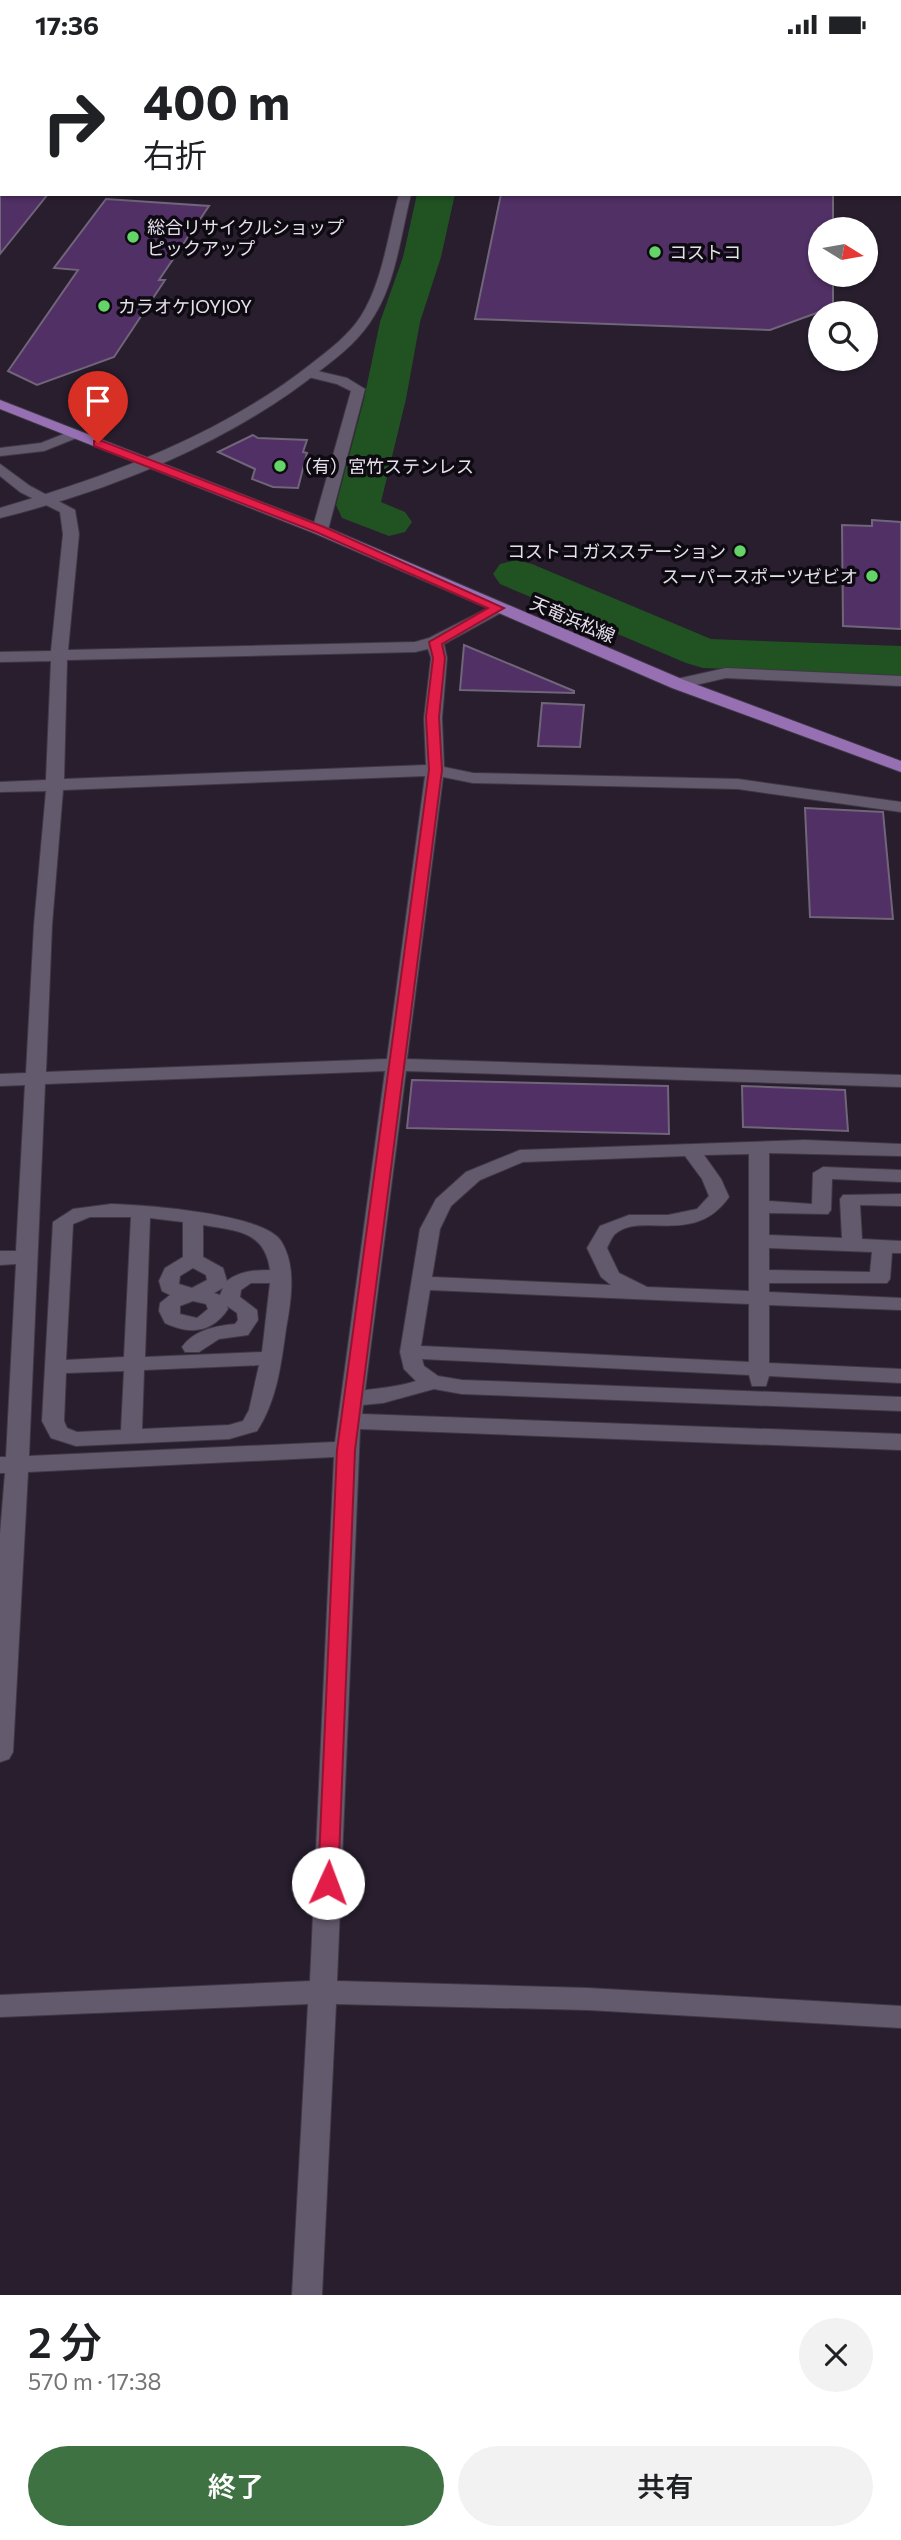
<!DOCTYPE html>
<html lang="ja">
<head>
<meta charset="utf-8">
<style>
  body { margin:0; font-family:Commissioner,"Noto Sans JP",sans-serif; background:#f2f2f2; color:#202124; height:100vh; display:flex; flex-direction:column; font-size:26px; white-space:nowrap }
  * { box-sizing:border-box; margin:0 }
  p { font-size:23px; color:#757577 }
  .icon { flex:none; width:38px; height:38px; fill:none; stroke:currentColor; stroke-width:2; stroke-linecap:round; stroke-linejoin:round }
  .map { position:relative; height:2246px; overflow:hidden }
  .drawer { display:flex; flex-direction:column; background:#fff; flex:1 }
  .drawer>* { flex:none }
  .top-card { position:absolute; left:0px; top:0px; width:901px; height:147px; box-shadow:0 2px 5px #0004; background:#fff; color:#202124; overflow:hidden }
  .needle { width:46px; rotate:101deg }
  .fabs { position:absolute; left:808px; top:168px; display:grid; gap:14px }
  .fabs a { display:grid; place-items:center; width:70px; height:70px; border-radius:50%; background:#fff; box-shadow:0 2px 5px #0004; font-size:35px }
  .pin { position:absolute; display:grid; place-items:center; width:60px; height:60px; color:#fff; margin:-72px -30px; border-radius:50% 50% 50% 0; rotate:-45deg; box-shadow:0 0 7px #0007 }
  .pin .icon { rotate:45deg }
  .me { position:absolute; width:77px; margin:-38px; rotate:2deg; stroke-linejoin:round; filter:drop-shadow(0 0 5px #0008) }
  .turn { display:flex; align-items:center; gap:24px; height:147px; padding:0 28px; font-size:32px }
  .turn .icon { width:91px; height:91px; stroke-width:2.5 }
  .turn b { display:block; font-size:49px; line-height:60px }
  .round { display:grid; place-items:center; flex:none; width:74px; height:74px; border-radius:37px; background:#f2f2f2 }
  .headline { display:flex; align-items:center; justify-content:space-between; height:119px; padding:0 28px }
  h1 { font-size:42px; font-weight:600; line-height:52px }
  .primary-button { display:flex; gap:14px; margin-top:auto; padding:14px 28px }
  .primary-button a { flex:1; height:80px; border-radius:42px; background:#3f7243; color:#fff; font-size:28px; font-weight:600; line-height:80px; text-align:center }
  .primary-button a+a { background:#f2f2f2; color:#202124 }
  .status { display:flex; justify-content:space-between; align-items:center; height:49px; padding:0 35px; background:#fff; direction:ltr }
  .status svg { height:19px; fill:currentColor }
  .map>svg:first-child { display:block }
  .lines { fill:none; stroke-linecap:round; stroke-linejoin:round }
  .river { fill:#205222; fill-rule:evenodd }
  .building { fill:#503065; stroke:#706579; stroke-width:2 }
  .service-casing { stroke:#3f3845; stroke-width:2 }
  .minor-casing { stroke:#3f3845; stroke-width:2 }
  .tertiary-casing { stroke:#3f3845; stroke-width:2 }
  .primary-casing { stroke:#3f3845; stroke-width:2 }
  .service { fill:#645a6d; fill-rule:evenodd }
  .minor { fill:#645a6d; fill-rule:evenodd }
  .tertiary { fill:#645a6d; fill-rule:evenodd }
  .primary { fill:#9770b3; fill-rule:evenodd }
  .route { fill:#e11d48; stroke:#92132f; stroke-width:2 }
  .poi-dot { fill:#64d468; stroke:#0e0a11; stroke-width:2.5 }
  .labels { text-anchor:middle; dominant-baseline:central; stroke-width:7; stroke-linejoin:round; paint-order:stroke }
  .far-poi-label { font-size:18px; fill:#e6e0eb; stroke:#0e0a11; text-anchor:start }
  .far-street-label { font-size:18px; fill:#e6e0eb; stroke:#0e0a11 }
</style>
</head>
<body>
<div class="status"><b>17:36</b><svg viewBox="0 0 49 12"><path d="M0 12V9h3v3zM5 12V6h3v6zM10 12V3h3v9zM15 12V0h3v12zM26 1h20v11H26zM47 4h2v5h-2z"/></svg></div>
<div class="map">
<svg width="901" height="2246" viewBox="0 0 901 2246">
  <rect width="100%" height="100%" fill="#281e2e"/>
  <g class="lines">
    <path class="river" d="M455 0H489L454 2Z
      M417 145H455L441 208 420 273 406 350 381 453 405 463 412 473 405 483 389 487 342 469 336 456 364 350 380 273 403 208Z
      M516 511 532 515 711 590 901 597V627L703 619 686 614 500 535 493 525 500 515Z"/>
  </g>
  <path class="building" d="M0 142 2 145H48L0 205Z
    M501 145H833V180H821V226H833V258L770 281 475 270Z
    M106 150 209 157 159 231H165L114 308 37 336 8 322 78 221 54 219Z
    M253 386 258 389 307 391 303 403 307 404 298 439 273 438 252 430 255 420 218 403Z
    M872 471 901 473V580L843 577 842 476 872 477Z
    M464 596 574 642V644L460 641Z
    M542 654 584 656 580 698 538 697Z
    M805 759 883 763 893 870 810 868Z
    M412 1031 668 1037 669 1085 407 1079Z
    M742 1037 845 1041 848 1082 743 1078Z"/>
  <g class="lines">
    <defs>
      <path id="service" d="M805 1091 901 1095V1107L769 1104V1152L812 1155 813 1124 823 1118 901 1121V1133L832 1130 831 1161 828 1165 769 1164V1186L842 1189 840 1150 843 1146 901 1145V1157L860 1156 862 1190 901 1192V1204H892L890 1230 887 1234H769V1243L901 1249V1261L769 1256V1314L901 1320V1334L769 1327 766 1337H752L749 1326 422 1310 424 1317 438 1327 462 1331 901 1348V1362L462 1345 434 1340 383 1354 352 1357 345 1355 341 1350 345 1345C368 1339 393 1340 416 1332L404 1320 400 1303 420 1180 436 1150 466 1123 520 1101ZM749 1105V1242L647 1238 619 1224 607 1199C609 1195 612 1188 615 1185 642 1162 694 1198 729 1148L721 1130 704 1106ZM685 1107 702 1130 709 1147 697 1160 668 1166H629L600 1177 587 1199 601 1228 611 1236 432 1228 440 1180 451 1157 480 1131 523 1113ZM769 1199 872 1203 870 1223 769 1221ZM430 1241 749 1255V1313L421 1297Z
        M111 1155C143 1156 263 1164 281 1192 297 1217 291 1252 286 1280 281 1316 277 1351 257 1382L229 1390 76 1397 51 1389 42 1372 53 1173 73 1160ZM90 1168H131L124 1308 66 1311 73 1175ZM150 1169 183 1173V1208L165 1219 159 1232 162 1242 170 1246 160 1254 159 1262 165 1274C190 1286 212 1284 228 1260L227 1257 237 1264 238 1271 235 1275C215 1277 194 1281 182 1298L185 1303H199L219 1290 248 1286 258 1271 257 1261 240 1248 241 1241 251 1234H270L262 1303 145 1308ZM203 1176C237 1182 265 1182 270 1221 255 1221 239 1222 227 1232L223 1219 203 1208ZM193 1219 206 1226 207 1231 192 1239 179 1235 180 1227ZM223 1239 220 1246 214 1244ZM193 1252 206 1255 208 1260 197 1269 180 1265V1257ZM259 1316 249 1361 243 1372 229 1376 142 1380 144 1321ZM124 1322 121 1381 77 1383 67 1379 64 1372 66 1324Z"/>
      <path id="minor" d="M104 0H116L103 2Z
        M0 16H2L0 26Z
        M0 46H2V54H0Z
        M2 114V122L0 123V115Z
        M309 320 347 329 365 340 328 481 320 486 312 481 351 342 337 335 304 327V321Z
        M74 381 79 382 81 385 79 388 44 402 0 407V399L41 394Z
        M0 415 30 437 75 461 79 485 68 601 415 593 429 589 498 554 506 559 504 562 444 595 447 609 442 669 444 718 473 724 738 730 901 753V763L738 740 473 734 443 728 407 1010 901 1026V1038L406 1022 362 1365 901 1385V1401L360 1380 337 1932 588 1939 901 1957V1979L588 1961 336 1955 322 2246H292L308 1955 0 1968V1946L310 1932 334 1408 28 1423 13 1703 9 1710 0 1713V1485L5 1424H0V1408H6L16 1215 0 1216V1202H16L25 1036 0 1037V1025L26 1024 34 876 46 742 0 743V733L46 731 51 612 0 613V603L51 602 63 485 60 463 20 443 0 427ZM428 600 431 609 424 669 426 716 64 730 67 611 415 603ZM425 727 387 1010 46 1023 52 876 63 741ZM385 1022 335 1393 29 1407 45 1035Z"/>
      <path id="tertiary" d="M437 0H449V2H437Z
        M900 76H901V84H900Z
        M399 145H411C401 185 396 232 374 267 361 289 342 305 322 320 231 393 113 441 0 469V459C110 427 221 386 311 315 329 301 349 286 361 267 383 232 388 185 399 145Z
        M726 619 901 627V637L726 629 678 640 670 635 672 631Z"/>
      <path id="primary" d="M0 351 326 478 684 631 901 712V723L672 639 314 484 0 360Z"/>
    </defs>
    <use href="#service" class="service-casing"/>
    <use href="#minor" class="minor-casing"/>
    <use href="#tertiary" class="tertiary-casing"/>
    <use href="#primary" class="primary-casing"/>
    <use href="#service" class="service"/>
    <use href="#minor" class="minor"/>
    <use href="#tertiary" class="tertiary"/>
    <use href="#primary" class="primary"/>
  </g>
  <path class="route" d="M94 392H102L324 478 504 559 442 595 445 609 439 668 442 721 355 1401 338 1834 335 1840 328 1842 321 1840 318 1834 337 1401 429 721 426 668 433 609 429 593 488 559 316 483 94 397Z"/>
  <g class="poi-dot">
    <circle cx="133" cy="188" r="7"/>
    <circle cx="655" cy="203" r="7"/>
    <circle cx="104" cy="257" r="7"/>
    <circle cx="280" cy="417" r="7"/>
    <circle cx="740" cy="502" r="7"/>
    <circle cx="872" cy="527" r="7"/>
  </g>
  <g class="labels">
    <g class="far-poi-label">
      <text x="147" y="178">総合リサイクルショップ<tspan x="147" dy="21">ピックアップ</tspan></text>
      <text x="669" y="203">コストコ</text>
      <text x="118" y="257">カラオケJOYJOY</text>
      <text x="294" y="417">（有）宮竹ステンレス</text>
      <text x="726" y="502" text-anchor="end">コストコ ガスステーション</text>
      <text x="858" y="527" text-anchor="end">スーパースポーツゼビオ</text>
    </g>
    <g class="far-street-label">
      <text transform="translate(573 570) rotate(23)">天竜浜松線</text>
    </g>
  </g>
</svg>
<div class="fabs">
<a><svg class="needle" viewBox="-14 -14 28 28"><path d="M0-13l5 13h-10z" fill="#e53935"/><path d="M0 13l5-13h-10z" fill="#757577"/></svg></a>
<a><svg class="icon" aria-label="search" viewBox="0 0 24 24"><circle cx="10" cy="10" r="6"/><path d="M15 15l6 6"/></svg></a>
</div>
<div class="pin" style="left:98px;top:394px;background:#d93025"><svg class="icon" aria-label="arrive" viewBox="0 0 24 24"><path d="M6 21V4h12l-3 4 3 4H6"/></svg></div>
<svg class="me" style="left:328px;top:1834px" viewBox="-20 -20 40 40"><circle r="19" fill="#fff"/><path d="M0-13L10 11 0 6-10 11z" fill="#e11d48"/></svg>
<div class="top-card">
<div class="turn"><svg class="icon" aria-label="right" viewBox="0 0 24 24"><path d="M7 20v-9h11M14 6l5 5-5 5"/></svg><div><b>400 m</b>右折</div></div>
</div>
</div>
<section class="drawer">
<div class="headline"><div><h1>2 分</h1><p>570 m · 17:38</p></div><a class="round"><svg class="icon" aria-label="close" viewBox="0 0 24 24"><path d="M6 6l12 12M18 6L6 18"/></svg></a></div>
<div class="primary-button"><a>終了</a><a>共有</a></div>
</section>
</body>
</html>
